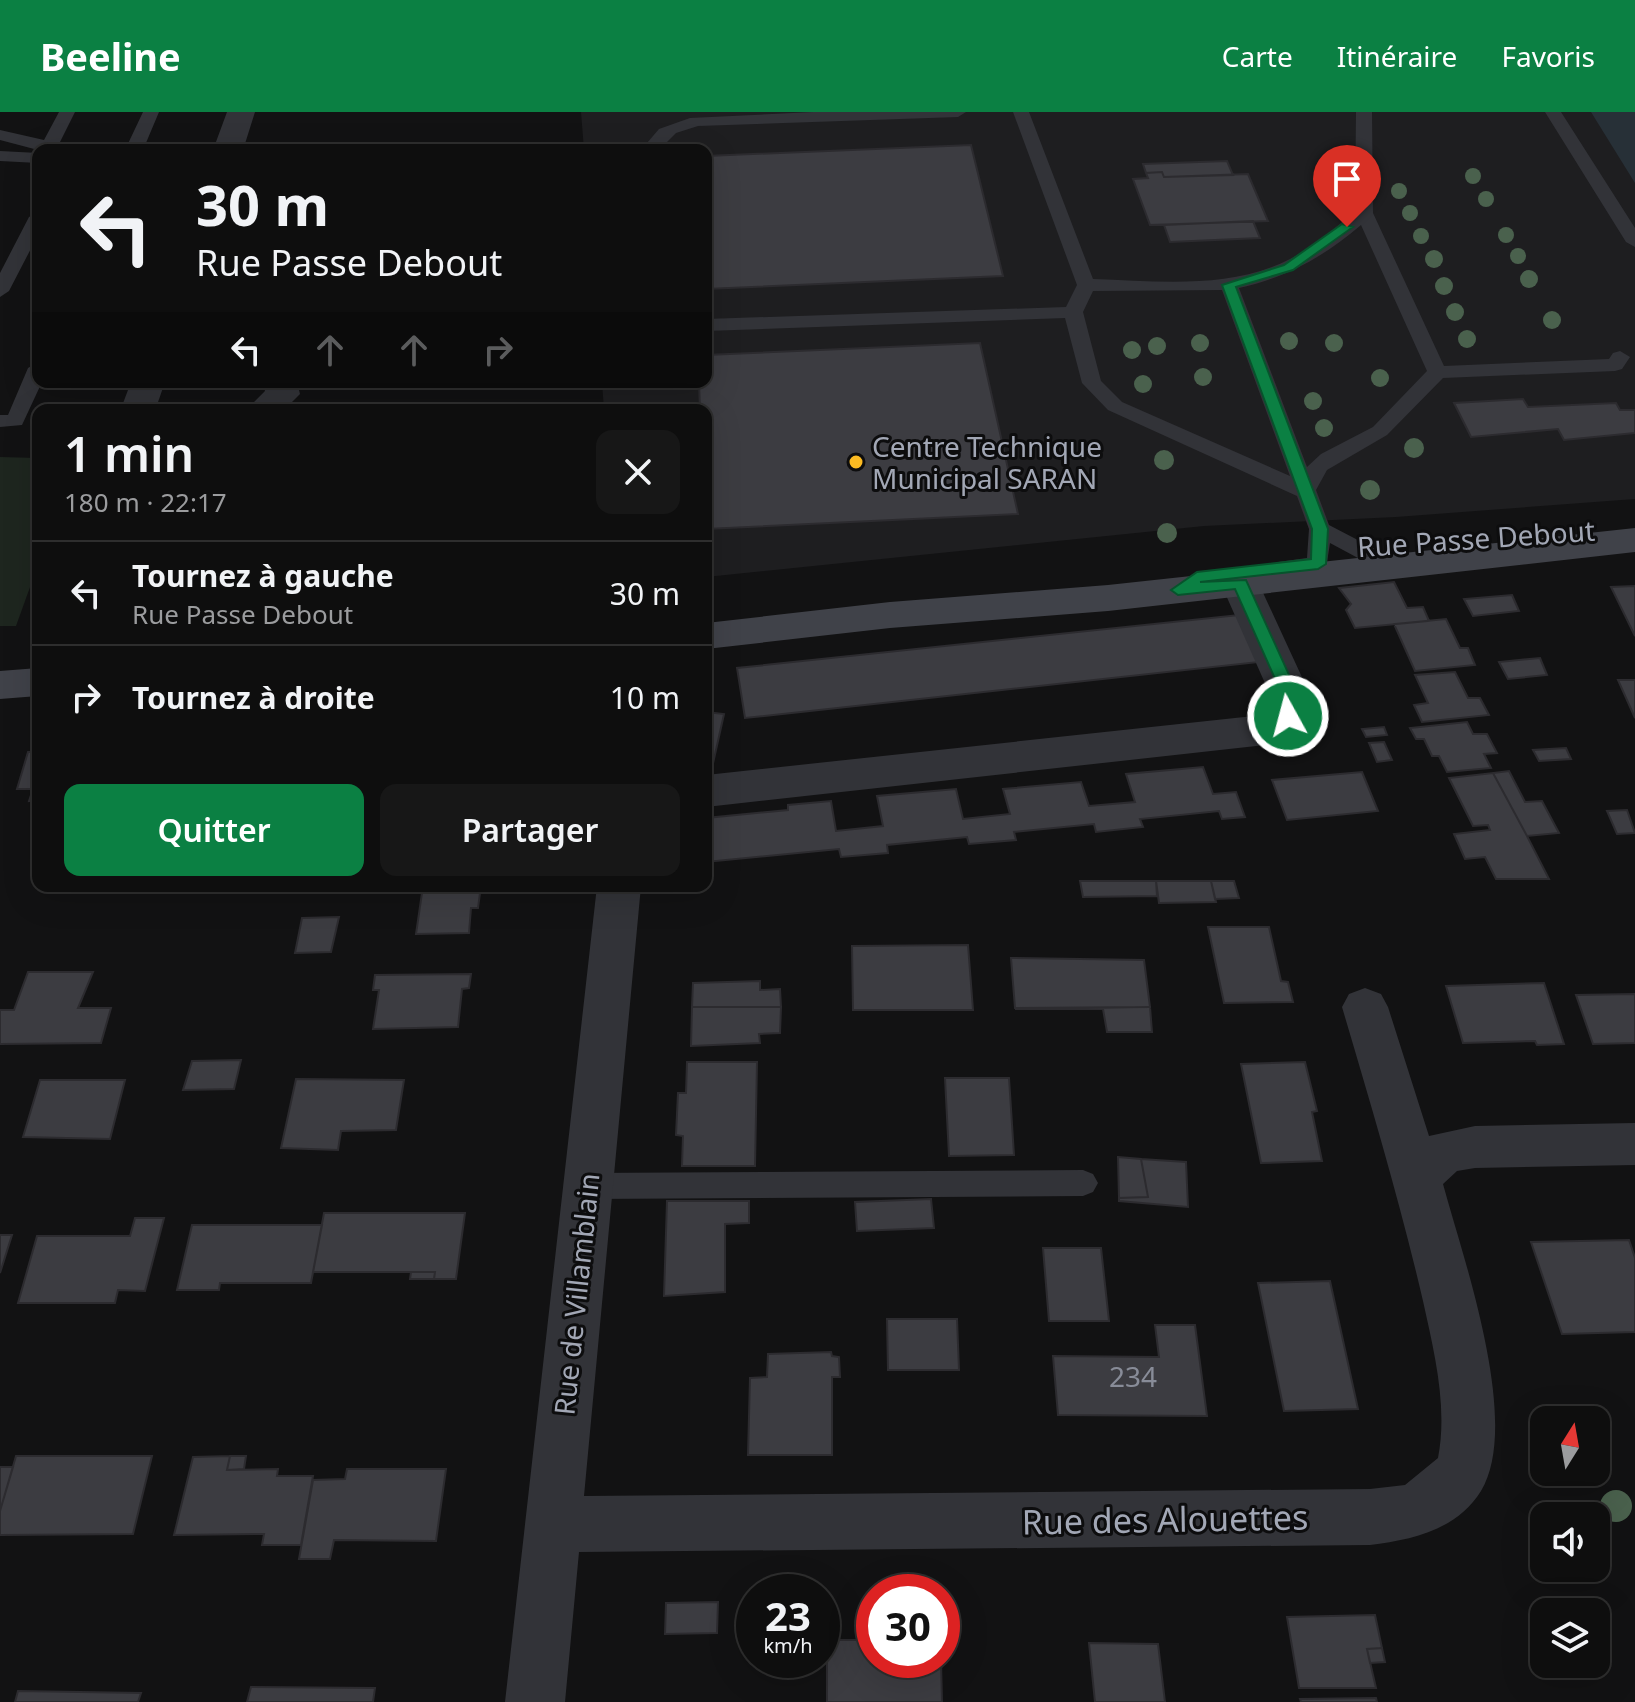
<!DOCTYPE html>
<html lang="fr">
<head>
<meta charset="utf-8">
<style>
  body { margin:0; font-family:"Noto Sans",sans-serif; background:#171717; color:#f1f3f6; height:100vh; display:flex; flex-direction:column; font-size:30px; white-space:nowrap }
  * { box-sizing:border-box; margin:0 }
  p { font-size:26px; color:#9b9c9e }
  .icon { flex:none; width:44px; height:44px; fill:none; stroke:currentColor; stroke-width:2; stroke-linecap:round; stroke-linejoin:round }
  .map { position:relative; flex:1; overflow:hidden }
  .drawer { position:absolute; left:32px; top:292px; width:680px; height:488px; display:flex; flex-direction:column; background:#0e0e0e; border-radius:16px; box-shadow:0 8px 32px #0002,0 0 0 2px #2e2e2e }
  .drawer>* { flex:none }
  .hud { position:absolute; left:32px; top:32px; width:680px; height:244px; border-radius:16px; box-shadow:0 8px 32px #0002,0 0 0 2px #2e2e2e; background:#0e0e0e; color:#f1f3f6; overflow:hidden }
  .needle { width:52px; rotate:11deg }
  .buttons { position:absolute; left:1530px; top:1294px; display:grid; gap:16px }
  .buttons a { display:grid; place-items:center; width:80px; height:80px; border-radius:16px; background:#0e0e0e; box-shadow:0 8px 32px #0002,0 0 0 2px #2e2e2e; font-size:40px }
  .speed { position:absolute; left:736px; top:1462px; display:flex; gap:16px; font-size:40px; font-weight:700; text-align:center }
  .speed>* { display:grid; place-content:center; width:104px; height:104px; border-radius:50%; background:#0e0e0e; box-shadow:0 8px 32px #0002,0 0 0 2px #2e2e2e; line-height:1 }
  .speed small { font-size:20px; font-weight:400 }
  .speed .limit { border:12px solid #d22; background:#fff; color:#111 }
  .pin { position:absolute; display:grid; place-items:center; width:68px; height:68px; color:#fff; margin:-82px -34px; border-radius:50% 50% 50% 0; rotate:-45deg; box-shadow:0 0 8px #0007 }
  .pin .icon { rotate:45deg }
  .me { position:absolute; width:88px; margin:-44px; rotate:353deg; stroke-linejoin:round; filter:drop-shadow(0 0 6px #0008) }
  .turn { display:flex; align-items:center; gap:28px; height:168px; padding:0 32px; font-size:36px }
  .turn .icon { width:104px; height:104px; stroke-width:2.5 }
  .turn b { display:block; font-size:56px; line-height:68px }
  .lanes { display:flex; align-items:center; height:76px; padding:0 32px; background:#0003; justify-content:center; gap:40px; direction:ltr }
  .lanes .off { opacity:.35 }
  .round { display:grid; place-items:center; flex:none; width:84px; height:84px; border-radius:16px; background:#171717 }
  .headline { display:flex; align-items:center; justify-content:space-between; height:136px; padding:0 32px }
  h1 { font-size:48px; font-weight:600; line-height:60px }
  .cta { display:flex; gap:16px; margin-top:auto; padding:16px 32px }
  .cta a { flex:1; height:92px; border-radius:16px; background:#0b8043; color:#fff; font-size:32px; font-weight:600; line-height:92px; text-align:center }
  .cta a+a { background:#171717; color:#f1f3f6 }
  ul { padding:0; list-style:none }
  li { display:flex; align-items:center; gap:24px; height:104px; padding:0 32px; border-top:2px solid #2e2e2e }
  li div { flex:1 }
  li b { display:block; font-size:30px }
  li em { font-style:normal }
  header { display:flex; align-items:center; gap:48px; box-sizing:border-box; height:112px; padding:0 40px; background:#0b8043; color:#fff }
  header strong { font-size:38px }
  nav { display:flex; gap:44px; margin-inline-start:auto; font-size:28px }
  .map>svg:first-child { display:block }
  .built { fill:#1e1e20 }
  .green { fill:#1e261f }
  .water { fill:#273037 }
  .building { fill:#3c3c41; stroke:#2c2b2f; stroke-width:2 }
  .lines { fill:none; stroke-linecap:round; stroke-linejoin:round }
  .lane { fill:#323338; fill-rule:evenodd }
  .street { fill:#323338; fill-rule:evenodd }
  .secondary { fill:#404249; fill-rule:evenodd }
  .tree { fill:#4a614d }
  .route { fill:#0b8043; stroke:#07532c; stroke-width:2 }
  .poi-dot { fill:#fbba22; stroke:#0d0d0e; stroke-width:3 }
  .labels { text-anchor:middle; dominant-baseline:central; stroke-width:6; stroke-linejoin:round; paint-order:stroke }
  .poi-label { font-size:28px; fill:#a2a7b5; stroke:#0d0d0e; text-anchor:start }
  .street-label { font-size:28px; fill:#a2a7b5; stroke:#0d0d0e }
  .near-number-label { font-size:28px; fill:#888c98 }
  .near-street-label { font-size:34px; fill:#a2a7b5; stroke:#0d0d0e }
</style>
</head>
<body>
<header>
<strong>Beeline</strong>
<nav><a>Carte</a><a>Itinéraire</a><a>Favoris</a></nav>
</header>
<div class="map">
<svg width="1635" height="1590" viewBox="0 0 1635 1590">
  <rect width="100%" height="100%" fill="#121213"/>
  <path class="built" d="M581 0H1635V387L1396 405 1204 414 706 465V298H604L602 270H706V38H584Z"/>
  <path class="green" d="M0 345 38 346V453L16 514H0Z"/>
  <path class="water" d="M1591 0H1635V71Z"/>
  <path class="building" d="M971 33 1003 164 706 177V44Z
    M1227 49 1233 63 1164 65 1162 60 1146 61 1143 52Z
    M1162 60 1164 65 1248 62 1268 109 1150 113 1133 67 1148 66 1146 61Z
    M1253 109 1260 126 1170 130 1164 113Z
    M980 231 1018 402 706 417V298H700L699 270H706V243Z
    M1523 287 1528 295 1616 291 1620 298H1635V321L1564 328 1558 317 1471 325 1454 291Z
    M1394 470 1407 496 1423 495 1429 509 1355 516 1346 498 1351 492 1339 476Z
    M1635 474V524L1611 475Z
    M1512 483 1519 499 1473 504 1464 487Z
    M1239 503 1259 550 745 606 737 556Z
    M1446 507 1460 536H1468L1475 553 1415 559 1394 512Z
    M1540 546 1547 563 1508 567 1499 550Z
    M1455 560 1468 586H1480L1489 603 1422 610 1414 593 1428 591 1415 563Z
    M1618 568H1635V606Z
    M706 600 724 602 712 656 706 655Z
    M1467 610 1473 622H1487L1497 641 1484 642 1491 656 1447 660 1439 644H1432L1424 627H1416L1410 616Z
    M1384 615 1387 623 1366 625 1362 617Z
    M1384 630 1392 648 1377 650 1369 631Z
    M1566 636 1571 647 1539 649 1533 638Z
    M28 640H38V688L29 689 33 677H17Z
    M1203 655 1213 682 1236 680 1245 705 1222 707 1219 699 1140 707 1143 715 1096 720 1094 712 1014 720 1016 728 969 732 967 725 887 733 888 741 841 745 839 737 706 750V706L788 698V693L831 689 836 719 883 714 877 684 956 677 963 707 1010 702 1003 677 1081 670 1089 694 1135 690 1126 662Z
    M1509 659 1525 690 1542 689 1559 721 1527 724 1493 661Z
    M1362 660 1378 699 1287 708 1272 668Z
    M1493 661 1527 724 1549 767H1496L1485 745 1465 747 1454 722 1490 718 1488 713 1473 714 1449 666Z
    M1627 698 1635 721 1617 722 1607 699Z
    M1080 769H1156L1157 784 1083 785Z
    M1156 769H1211L1216 790 1159 791Z
    M1211 769H1234L1239 786 1215 787Z
    M423 774H481L478 796H471L469 821 416 822Z
    M339 805 331 840 295 841 302 806Z
    M1208 815H1269L1281 869 1288 870 1293 890 1224 891Z
    M968 833 973 898H853L852 834Z
    M1011 846 1144 848 1150 895 1015 896Z
    M28 860H93L78 896H111L101 931 0 932V898H14Z
    M471 862 469 876 462 877 458 915 373 917 379 878H373L375 863Z
    M760 869V878L780 877 781 895H692L693 871Z
    M1544 871 1564 932 1537 933 1535 929 1463 931 1446 874Z
    M1635 882V931L1593 932 1576 883Z
    M692 895H781L780 921 759 922 760 931 691 934Z
    M1150 895 1152 920H1107L1103 897H1015Z
    M241 948 234 977 183 978 192 949Z
    M687 950H757L755 1054H682L683 1024 676 1023 678 981H686Z
    M1305 950 1317 999 1312 1000 1322 1049 1261 1051 1241 952Z
    M945 966H1009L1014 1043 949 1044Z
    M296 967 404 968 396 1018 341 1019 338 1038 281 1036Z
    M40 968H125L110 1027 23 1025Z
    M1118 1045 1141 1047 1148 1085 1119 1086Z
    M1141 1047 1186 1050 1188 1095 1119 1089V1086L1148 1085Z
    M931 1087 934 1116 857 1119 855 1090Z
    M667 1089H749V1111L725 1112V1180L664 1184Z
    M324 1101H465L456 1167H434L435 1160H313Z
    M135 1106H164L145 1179 118 1178 115 1191H18L37 1124H130Z
    M192 1113H322L311 1171H220L219 1178H177Z
    M0 1123H12L0 1161Z
    M1629 1128 1635 1146V1220L1562 1222 1531 1130Z
    M1043 1136H1101L1109 1209H1049Z
    M411 1160H435L434 1167H410Z
    M1330 1169 1358 1297 1284 1299 1258 1171Z
    M887 1207H957L959 1258H888Z
    M1155 1213H1195L1207 1304 1058 1303 1053 1244 1159 1245Z
    M831 1240 832 1244 839 1245 840 1265H832V1343H748L750 1266 767 1265 768 1242Z
    M16 1344H152L133 1422 0 1423V1399Z
    M230 1344 227 1358 278 1357 277 1364H313L301 1433H262L264 1422 174 1423 193 1345Z
    M230 1344H246L244 1357 227 1358Z
    M0 1355H13L0 1399Z
    M347 1357H446L436 1429 334 1428 330 1447H299L313 1368 345 1367Z
    M718 1490 717 1521 665 1522 666 1491Z
    M1375 1503 1382 1536 1367 1537 1376 1576H1299L1287 1505Z
    M827 1528H874V1548H941L942 1590H827Z
    M1089 1531 1158 1532 1165 1590H1095Z
    M1382 1536 1385 1550 1370 1551 1367 1537Z
    M251 1575 375 1576 373 1590H247Z
    M18 1579 141 1581 138 1590H15Z
    M1376 1586 1377 1590H1301L1300 1587Z"/>
  <g class="lines">
    <path class="lane" d="M59 0H75L59 32 72 38H38L0 28V18L44 28Z
      M143 0H159L143 38H125Z
      M813 0H966L958 5 698 14 676 21 659 38H641L659 17 690 6Z
      M1013 0H1029L1093 167C1158 169 1230 178 1290 147 1314 135 1334 117 1355 99L1356 0H1372L1373 101 1444 254 1609 247 1613 241 1620 239 1630 245 1622 257 1615 259 1443 266 1387 323 1327 358 1316 378 1329 413 1400 450 1403 455 1400 460H1384L1330 431 1326 457 1286 462 1278 460 1275 455 1278 450 1307 446 1309 417 1297 384 1108 298 1082 271 1065 206 706 219V207L1066 195 1077 173ZM1361 113 1427 259 1373 315 1321 342 1307 355 1239 176C1288 165 1323 145 1361 113ZM1222 178 1290 364 1122 290 1101 269 1083 200 1093 179Z
      M1545 0H1561L1635 116V135L1626 130Z
      M0 39 38 41V51L0 49Z
      M38 100V123L9 179 0 185V161L29 105Z
      M38 250V270H42L22 313 0 315V303H8L28 256Z
      M1083 1058 1093 1062 1098 1071 1093 1080 1083 1084 587 1087 577 1083 572 1074 577 1065 587 1061Z"/>
    <path class="street" d="M227 0H255L243 38H213Z
      M131 270H165L157 293 160 298H125L122 294Z
      M263 270H297L300 282 284 298H246L265 279Z
      M1240 459 1253 463 1259 472 1312 587C1307 610 1298 625 1274 632L706 695V663L1263 603 1269 598 1272 587 1221 472 1227 463Z
      M597 774H641L584 1384 1370 1377 1405 1373 1438 1346C1448 1295 1434 1239 1423 1189 1400 1090 1371 993 1342 895L1349 882 1365 876 1381 882 1388 895 1429 1024 1475 1014 1635 1011V1053L1475 1056 1457 1059 1443 1072C1463 1146 1522 1311 1481 1379 1457 1418 1411 1428 1370 1433L579 1440 565 1590H505Z"/>
    <path class="secondary" d="M1635 416V440L1108 499 890 516 706 537V511L890 490 1108 473Z
      M38 556V584L0 587V559Z"/>
  </g>
  <g class="tree">
    <circle cx="1473" cy="64" r="8"/>
    <circle cx="1399" cy="79" r="8"/>
    <circle cx="1486" cy="87" r="8"/>
    <circle cx="1410" cy="101" r="8"/>
    <circle cx="1506" cy="123" r="8"/>
    <circle cx="1421" cy="124" r="8"/>
    <circle cx="1518" cy="144" r="8"/>
    <circle cx="1434" cy="147" r="9"/>
    <circle cx="1529" cy="167" r="9"/>
    <circle cx="1444" cy="174" r="9"/>
    <circle cx="1455" cy="200" r="9"/>
    <circle cx="1552" cy="208" r="9"/>
    <circle cx="1467" cy="227" r="9"/>
    <circle cx="1289" cy="229" r="9"/>
    <circle cx="1200" cy="231" r="9"/>
    <circle cx="1334" cy="231" r="9"/>
    <circle cx="1157" cy="234" r="9"/>
    <circle cx="1132" cy="238" r="9"/>
    <circle cx="1203" cy="265" r="9"/>
    <circle cx="1380" cy="266" r="9"/>
    <circle cx="1143" cy="272" r="9"/>
    <circle cx="1313" cy="289" r="9"/>
    <circle cx="1324" cy="316" r="9"/>
    <circle cx="1414" cy="336" r="10"/>
    <circle cx="1164" cy="348" r="10"/>
    <circle cx="1370" cy="378" r="10"/>
    <circle cx="1167" cy="421" r="10"/>
    <circle cx="1616" cy="1394" r="16"/>
  </g>
  <path class="route" d="M1342 112 1353 115 1293 158 1236 175 1328 417 1326 452 1318 457 1200 470 1246 468 1300 587 1296 604 1288 610 1279 604 1284 587 1235 477 1178 483 1171 478 1197 460 1311 447 1312 417 1222 173 1284 153Z"/>
  <circle class="poi-dot" cx="856" cy="350" r="8"/>
  <g class="labels">
    <g class="poi-label">
      <text x="872" y="334">Centre Technique<tspan x="872" dy="32">Municipal SARAN</tspan></text>
    </g>
    <g class="street-label">
      <text transform="translate(1476 426) rotate(-4)">Rue Passe Debout</text>
      <text transform="translate(576 1182) rotate(-84)">Rue de Villamblain</text>
    </g>
    <g class="near-number-label">
      <text x="1133" y="1264">234</text>
    </g>
    <g class="near-street-label">
      <text transform="translate(1165 1407) rotate(-1)">Rue des Alouettes</text>
    </g>
  </g>
</svg>
<div class="buttons">
<a><svg class="needle" viewBox="-14 -14 28 28"><path d="M0-13l5 13h-10z" fill="#e53935"/><path d="M0 13l5-13h-10z" fill="#9b9c9e"/></svg></a>
<a><svg class="icon" aria-label="sound" viewBox="0 0 24 24"><path d="M4 9h4l5-4v14l-5-4H4zM17 9q2 3 0 6"/></svg></a>
<a><svg class="icon" aria-label="layers" viewBox="0 0 24 24"><path d="M12 4l9 5-9 5-9-5zM3 14l9 5 9-5"/></svg></a>
</div>
<div class="speed"><div>23<small>km/h</small></div><div class="limit">30</div></div>
<div class="pin" style="left:1347px;top:115px;background:#d93025"><svg class="icon" aria-label="arrive" viewBox="0 0 24 24"><path d="M6 21V4h12l-3 4 3 4H6"/></svg></div>
<svg class="me" style="left:1288px;top:604px" viewBox="-20 -20 40 40"><circle r="17" fill="#0b8043" stroke="#fff" stroke-width="3"/><path d="M0-11L8 9 0 5-8 9z" fill="#fff"/></svg>
<div class="hud">
<div class="turn"><svg class="icon" aria-label="left" viewBox="0 0 24 24"><path d="M17 20v-9H6M10 6l-5 5 5 5"/></svg><div><b>30 m</b>Rue Passe Debout</div></div>
<div class="lanes"><svg class="icon" aria-label="left" viewBox="0 0 24 24"><path d="M17 20v-9H6M10 6l-5 5 5 5"/></svg><svg class="icon off" aria-label="ahead" viewBox="0 0 24 24"><path d="M12 20V5M6 11l6-6 6 6"/></svg><svg class="icon off" aria-label="ahead" viewBox="0 0 24 24"><path d="M12 20V5M6 11l6-6 6 6"/></svg><svg class="icon off" aria-label="right" viewBox="0 0 24 24"><path d="M7 20v-9h11M14 6l5 5-5 5"/></svg></div>
</div>
<section class="drawer">
<div class="headline"><div><h1>1 min</h1><p>180 m · 22:17</p></div><a class="round"><svg class="icon" aria-label="close" viewBox="0 0 24 24"><path d="M6 6l12 12M18 6L6 18"/></svg></a></div>
<ul>
<li><svg class="icon" aria-label="left" viewBox="0 0 24 24"><path d="M17 20v-9H6M10 6l-5 5 5 5"/></svg><div><b>Tournez à gauche</b><p>Rue Passe Debout</p></div><em>30 m</em></li>
<li><svg class="icon" aria-label="right" viewBox="0 0 24 24"><path d="M7 20v-9h11M14 6l5 5-5 5"/></svg><div><b>Tournez à droite</b></div><em>10 m</em></li>
</ul>
<div class="cta"><a>Quitter</a><a>Partager</a></div>
</section>
</div>
</body>
</html>
